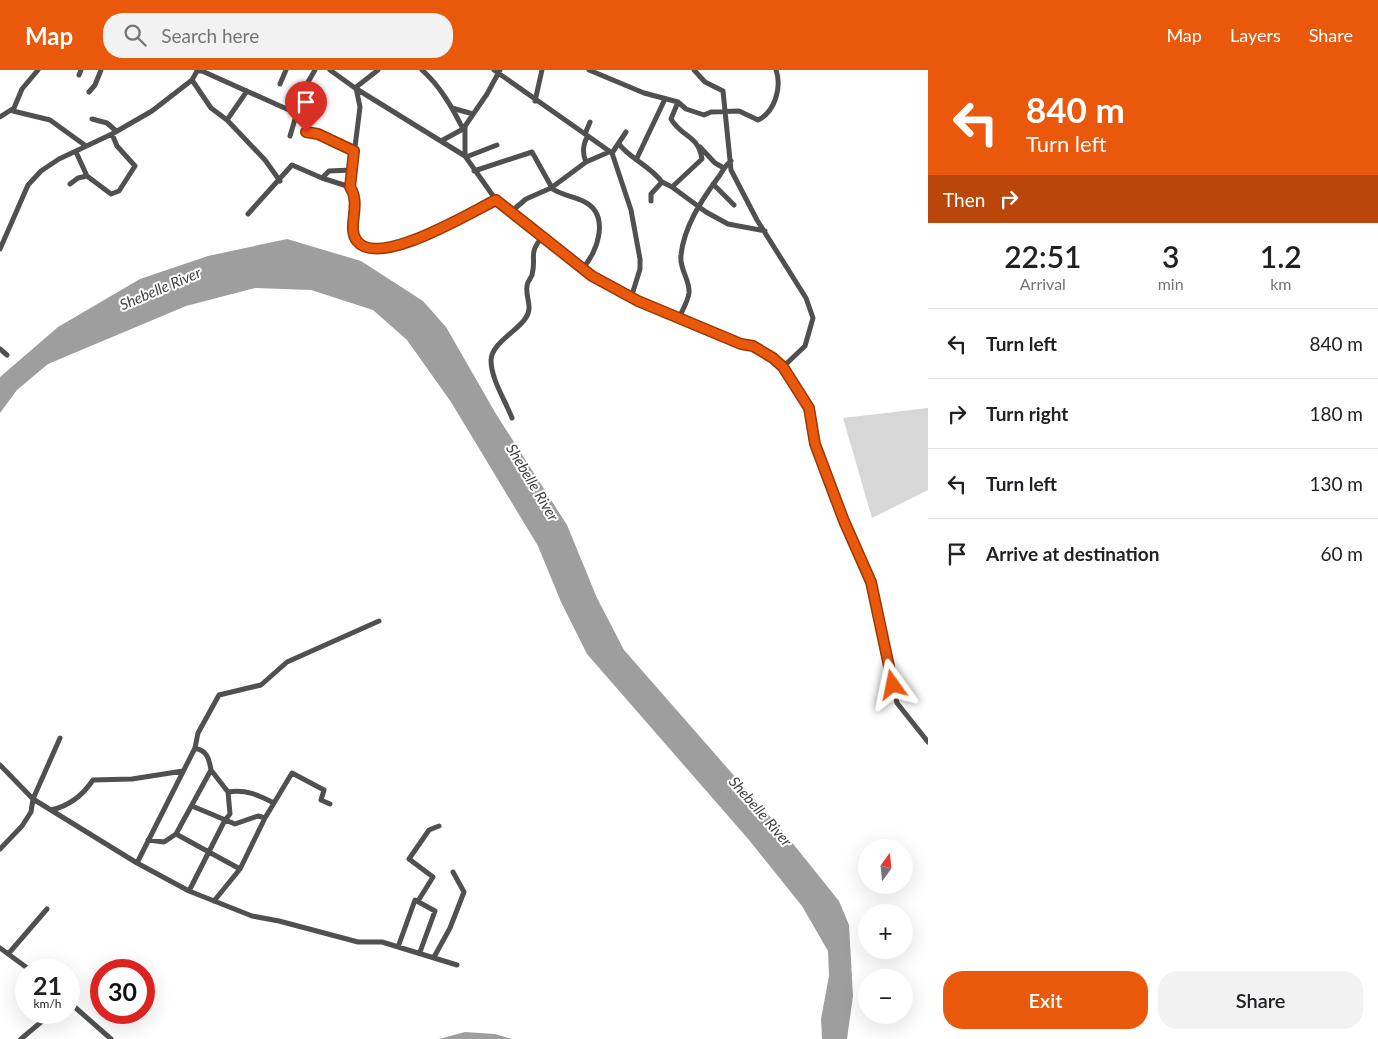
<!DOCTYPE html>
<html lang="en">
<head>
<meta charset="utf-8">
<style>
  body { margin:0; font-family:Lato,sans-serif; background:#f2f2f2; color:#202124; height:100vh; display:flex; flex-direction:column; font-size:19px; white-space:nowrap }
  * { box-sizing:border-box; margin:0 }
  p { font-size:16px; color:#757577 }
  .icon { flex:none; width:28px; height:28px; fill:none; stroke:currentColor; stroke-width:2; stroke-linecap:round; stroke-linejoin:round }
  .map { position:relative; flex:1; overflow:hidden }
  .details { display:flex; flex-direction:column; background:#fff; width:450px }
  .details>* { flex:none }
  .guide { background:#ea580c; color:#fff; overflow:hidden }
  .needle { width:32px; rotate:15deg }
  .tools { position:absolute; left:858px; top:769px; display:grid; gap:10px }
  .tools a { display:grid; place-items:center; width:55px; height:55px; border-radius:50%; background:#fff; box-shadow:0 5px 20px #0002; font-size:25px }
  .speed { position:absolute; left:15px; top:889px; display:flex; gap:10px; font-size:25px; font-weight:700; text-align:center }
  .speed>* { display:grid; place-content:center; width:65px; height:65px; border-radius:50%; background:#fff; box-shadow:0 5px 20px #0002; line-height:1 }
  .speed small { font-size:12px; font-weight:400 }
  .speed .limit { border:8px solid #d22; background:#fff; color:#111 }
  .pin { position:absolute; display:grid; place-items:center; width:42px; height:42px; color:#fff; margin:-51px -21px; border-radius:50% 50% 50% 0; rotate:-45deg; box-shadow:0 0 5px #0007 }
  .pin .icon { rotate:45deg }
  .me { position:absolute; width:55px; margin:-28px; rotate:348deg; stroke-linejoin:round; filter:drop-shadow(0 0 4px #0008) }
  .turn { display:flex; align-items:center; gap:18px; height:105px; padding:0 15px; font-size:22px }
  .turn .icon { width:65px; height:65px; stroke-width:2.5 }
  .turn b { display:block; font-size:35px; line-height:42px }
  .then { display:flex; align-items:center; height:48px; padding:0 15px; background:#0003; gap:10px; font-size:19px }
  .eta { display:flex; justify-content:space-evenly; align-items:center; height:85px; text-align:center }
  .eta b { font-size:30px; font-weight:600; line-height:35px }
  .action { display:flex; gap:10px; margin-top:auto; padding:10px 15px }
  .action a { flex:1; height:58px; border-radius:20px; background:#ea580c; color:#fff; font-size:20px; font-weight:600; line-height:58px; text-align:center }
  .action a+a { background:#f2f2f2; color:#202124 }
  ul { padding:0; list-style:none }
  li { display:flex; align-items:center; gap:15px; height:70px; padding:0 15px; border-top:1px solid #e0e0e0 }
  li div { flex:1 }
  li b { display:block; font-size:19px }
  li em { font-style:normal }
  header { display:flex; align-items:center; gap:30px; box-sizing:border-box; height:70px; padding:0 25px; background:#ea580c; color:#fff }
  header strong { font-size:24px }
  nav { display:flex; gap:28px; margin-inline-start:auto; font-size:18px }
  .search { width:350px; height:45px; background:#f2f2f2; display:flex; align-items:center; gap:12px; box-sizing:border-box; padding:0 18px; border-radius:20px; color:#757577; font-size:19px }
  main { display:flex; flex:1; min-height:0 }
  .map>svg:first-child { display:block }
  .green { fill:#d7d7d7 }
  .water { fill:#9e9e9e }
  .lines { fill:none; stroke-linecap:round; stroke-linejoin:round }
  .minor { stroke:#505050; stroke-width:5 }
  .route-casing { stroke:#983908; stroke-width:12 }
  .route { stroke:#ea580c; stroke-width:9 }
  .labels { text-anchor:middle; dominant-baseline:central; stroke-width:4; stroke-linejoin:round; paint-order:stroke }
  .water-label { font-size:15px; font-style:italic; fill:#3f3f3f; stroke:#fff }
</style>
</head>
<body>
<header>
<strong>Map</strong>
<div class="search"><svg class="icon" aria-label="search" viewBox="0 0 24 24"><circle cx="10" cy="10" r="6"/><path d="M15 15l6 6"/></svg>Search here</div>
<nav><a>Map</a><a>Layers</a><a>Share</a></nav>
</header>
<main>
<div class="map">
<svg width="928" height="969" viewBox="0 0 928 969">
  <rect width="100%" height="100%" fill="#fff"/>
  <path class="green" d="M928 338V420L872 448 843 348Z"/>
  <path class="water" d="M287 169 361 191 423 231 446 257 496 344 567 455 597 528 624 580 786 765 839 831 849 855 853 926 847 969H822L821 949 829 906 828 881 802 836 749 770 587 584 561 532 538 476 451 332 407 270 373 240 311 220 255 218 186 236 48 294 17 320 0 343V307L58 257 140 209 208 186Z
    M465 962 495 964 512 969H439Z"/>
  <g class="lines">
    <path class="minor" d="M330 0 355 18 465 86 496 130 592 207 638 231 741 274 753 276 773 288 783 297 809 338 815 375 844 451 871 512 897 633 928 672
      M422 0C440 16 452 37 463 59
      M494 0 612 83 631 140 640 189V199L631 228
      M589 0 644 23 678 32 686 39 704 45 711 42 739 41 758 50C775 42 782 17 776 0
      M694 0 705 12 723 21 731 100 757 150 806 228 813 248 805 276 783 297
      M79 5 81 0
      M192 10 211 38 227 50
      M280 14 286 0
      M355 18 378 0
      M356 18 360 37 350 117C362 135 346 157 357 171 378 199 471 142 496 130
      M247 21 227 50 265 90 280 111
      M89 22 95 15 101 0
      M535 31 542 0
      M14 38 13 41 50 50 86 76
      M452 38 473 44
      M0 47 14 38 22 19 38 0
      M92 49 107 53 115 60
      M306 62 318 64 354 81
      M585 64 590 52
      M290 66 304 19 315 0
      M441 71 463 59 487 24 500 0
      M619 74C629 88 649 95 662 112L651 124V131
      M700 77 715 93 722 97
      M76 82 87 106 111 124 119 121 135 96 117 76 112 64
      M612 83 626 62
      M465 86V56
      M466 87 497 75
      M637 88 665 29
      M586 92C582 84 583 73 588 66
      M474 101 532 82 551 116
      M322 108 350 117
      M662 112 672 117 702 89C698 64 682 68 671 49L678 32
      M70 114 78 108 87 106
      M713 114 734 135
      M672 117 706 142 728 154 765 161
      M551 118C561 125 572 126 583 131 611 144 598 182 582 199
      M512 141 526 129 551 118 586 92 609 82
      M248 144 292 95 322 108 329 101 352 100
      M0 179 28 115 41 101 59 89 112 64 152 41 192 10 197 1H202L298 44
      M679 248C682 241 688 231 689 223 690 209 679 199 681 185 684 157 701 131 717 109 723 102 723 97 731 91
      M0 279 7 285
      M512 348C505 330 491 309 491 290 492 273 516 262 525 249 534 237 525 228 527 216 527 212 531 208 532 205 537 186 527 185 543 166
      M0 695 33 729 137 793 189 821 252 846 279 851 358 872H382L457 895
      M211 700 228 722C246 719 258 725 274 733L265 748
      M274 733 292 703 324 720 321 730 330 734
      M192 736 235 754 258 746 265 748 240 799 176 764 211 700C209 688 207 681 195 678
      M51 740C69 736 83 725 93 710L132 709 183 701
      M148 770 164 772 176 764
      M0 779 22 756 31 742 33 729 60 668
      M137 793 195 678 198 663 219 625 261 615 287 592 379 551
      M189 821 225 750 230 744 228 722
      M214 831 240 799
      M418 831 433 807 409 789 429 760 439 756
      M398 877 415 830 435 841 420 882
      M0 878 30 900
      M9 883 47 839
      M434 887 450 858 464 822 453 802
      M69 932 111 969
      M21 969 53 942"/>
  </g>
  <g class="lines">
    <defs>
      <path id="route" d="M306 62 318 64 354 81 350 117C362 135 346 157 357 171 378 199 471 142 496 130L592 206 638 231 741 274 753 276 773 288 783 297 809 338 815 374 844 451 871 512 893 615"/>
    </defs>
    <use href="#route" class="route-casing"/>
    <use href="#route" class="route"/>
  </g>
  <g class="labels">
    <g class="water-label">
      <text transform="translate(160 218) rotate(-23)">Shebelle River</text>
      <text transform="translate(533 412) rotate(59)">Shebelle River</text>
      <text transform="translate(761 741) rotate(49)">Shebelle River</text>
    </g>
  </g>
</svg>
<div class="tools">
<a><svg class="needle" viewBox="-14 -14 28 28"><path d="M0-13l5 13h-10z" fill="#e53935"/><path d="M0 13l5-13h-10z" fill="#757577"/></svg></a>
<a>+</a>
<a>−</a>
</div>
<div class="speed"><div>21<small>km/h</small></div><div class="limit">30</div></div>
<div class="pin" style="left:306px;top:62px;background:#d93025"><svg class="icon" aria-label="arrive" viewBox="0 0 24 24"><path d="M6 21V4h12l-3 4 3 4H6"/></svg></div>
<svg class="me" style="left:893px;top:615px" viewBox="-20 -20 40 40"><path d="M0-17L14 15 0 8-14 15z" fill="#ea580c" stroke="#fff" stroke-width="4"/></svg>
</div>
<section class="details">
<div class="guide">
<div class="turn"><svg class="icon" aria-label="left" viewBox="0 0 24 24"><path d="M17 20v-9H6M10 6l-5 5 5 5"/></svg><div><b>840 m</b>Turn left</div></div>
<div class="then">Then<svg class="icon" aria-label="right" viewBox="0 0 24 24"><path d="M7 20v-9h11M14 6l5 5-5 5"/></svg></div>
</div>
<div class="eta">
<div><b>22:51</b><p>Arrival</p></div>
<div><b>3</b><p>min</p></div>
<div><b>1.2</b><p>km</p></div>
</div>
<ul>
<li><svg class="icon" aria-label="left" viewBox="0 0 24 24"><path d="M17 20v-9H6M10 6l-5 5 5 5"/></svg><div><b>Turn left</b></div><em>840 m</em></li>
<li><svg class="icon" aria-label="right" viewBox="0 0 24 24"><path d="M7 20v-9h11M14 6l5 5-5 5"/></svg><div><b>Turn right</b></div><em>180 m</em></li>
<li><svg class="icon" aria-label="left" viewBox="0 0 24 24"><path d="M17 20v-9H6M10 6l-5 5 5 5"/></svg><div><b>Turn left</b></div><em>130 m</em></li>
<li><svg class="icon" aria-label="arrive" viewBox="0 0 24 24"><path d="M6 21V4h12l-3 4 3 4H6"/></svg><div><b>Arrive at destination</b></div><em>60 m</em></li>
</ul>
<div class="action"><a>Exit</a><a>Share</a></div>
</section>
</main>
</body>
</html>
